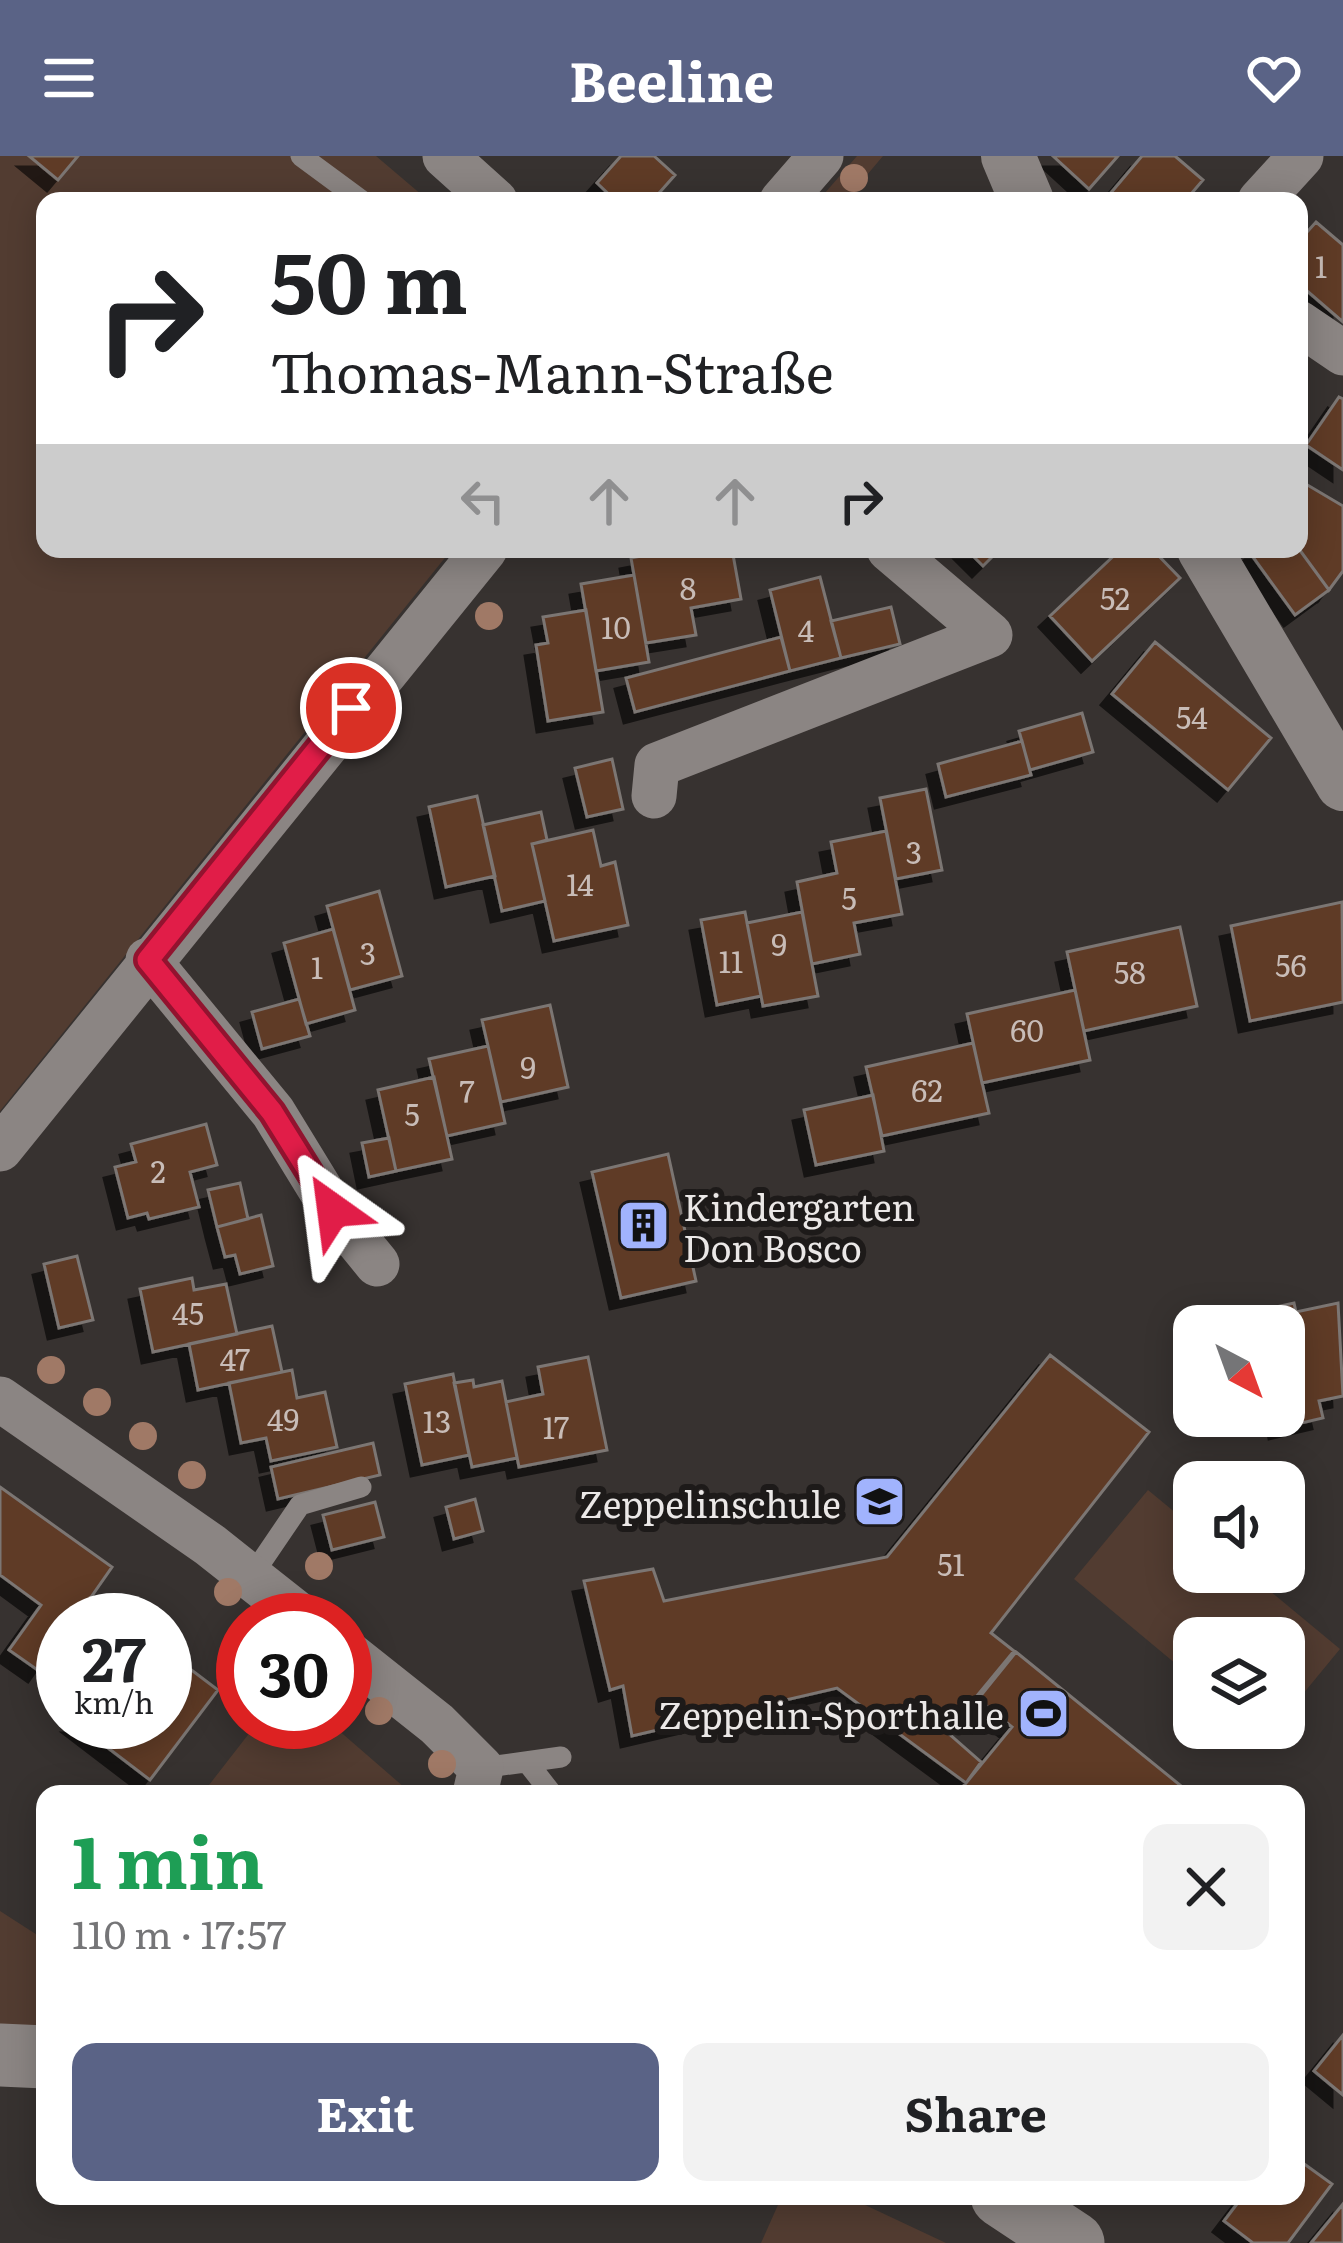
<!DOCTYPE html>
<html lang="en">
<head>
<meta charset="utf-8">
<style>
  body { margin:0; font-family:Literata,serif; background:#f2f2f2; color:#202124; height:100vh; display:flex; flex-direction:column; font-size:45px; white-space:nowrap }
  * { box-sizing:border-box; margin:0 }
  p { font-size:39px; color:#757577 }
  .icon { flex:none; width:66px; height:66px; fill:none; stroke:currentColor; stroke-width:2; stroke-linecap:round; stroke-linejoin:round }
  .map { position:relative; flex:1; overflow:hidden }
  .panel { position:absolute; left:36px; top:1629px; width:1269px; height:420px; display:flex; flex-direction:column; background:#fff; border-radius:24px; box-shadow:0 6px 30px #0003 }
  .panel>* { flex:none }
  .top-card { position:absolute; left:36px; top:36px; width:1272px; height:366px; border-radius:24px; box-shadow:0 6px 30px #0003; background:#fff; color:#202124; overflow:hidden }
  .needle { width:78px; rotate:139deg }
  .buttons { position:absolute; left:1173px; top:1149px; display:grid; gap:24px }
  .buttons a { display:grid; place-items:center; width:132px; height:132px; border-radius:24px; background:#fff; box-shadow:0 6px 30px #0003; font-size:60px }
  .speed { position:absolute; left:36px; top:1437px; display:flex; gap:24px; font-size:60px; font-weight:700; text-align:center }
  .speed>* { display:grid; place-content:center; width:156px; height:156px; border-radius:50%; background:#fff; box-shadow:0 6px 30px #0003; line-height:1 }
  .speed small { font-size:30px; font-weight:400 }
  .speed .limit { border:18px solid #d22; background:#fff; color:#111 }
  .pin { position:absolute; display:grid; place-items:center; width:102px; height:102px; color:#fff; margin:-51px; border:6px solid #fff; border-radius:50%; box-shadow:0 3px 12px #0007 }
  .me { position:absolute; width:132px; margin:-66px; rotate:329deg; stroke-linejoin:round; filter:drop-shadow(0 0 9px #0008) }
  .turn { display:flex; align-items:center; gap:42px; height:252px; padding:0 36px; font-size:54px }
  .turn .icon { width:156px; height:156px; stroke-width:2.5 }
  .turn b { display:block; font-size:84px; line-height:102px }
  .lanes { display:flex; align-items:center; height:114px; padding:0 36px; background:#0003; justify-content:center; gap:60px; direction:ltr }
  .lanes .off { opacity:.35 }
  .round { display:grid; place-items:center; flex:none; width:126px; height:126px; border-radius:24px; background:#f2f2f2 }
  .summary { display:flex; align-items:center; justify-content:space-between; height:204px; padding:0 36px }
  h1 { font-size:72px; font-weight:700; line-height:90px; color:#1e9e55 }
  .button { display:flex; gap:24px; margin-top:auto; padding:24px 36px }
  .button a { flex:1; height:138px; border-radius:24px; background:#5a6386; color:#fff; font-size:48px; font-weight:700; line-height:138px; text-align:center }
  .button a+a { background:#f2f2f2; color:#202124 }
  header { display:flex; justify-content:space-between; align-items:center; height:156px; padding:0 36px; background:#5a6386; color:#fff; font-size:54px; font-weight:700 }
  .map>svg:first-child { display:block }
  .green { fill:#523c31 }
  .building { fill:#5f3a28; stroke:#7b7673; stroke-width:3; filter:url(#shadow) }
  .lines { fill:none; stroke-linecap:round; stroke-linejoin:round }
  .service { stroke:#8b8583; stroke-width:21 }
  .minor { stroke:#8b8583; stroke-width:45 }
  .tertiary { stroke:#8b8583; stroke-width:54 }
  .secondary { stroke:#8b8583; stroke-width:63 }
  .tree { fill:#a07966 }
  .route-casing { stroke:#92132f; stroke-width:30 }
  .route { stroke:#e11d48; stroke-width:21 }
  .labels { text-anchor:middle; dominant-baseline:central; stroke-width:12; stroke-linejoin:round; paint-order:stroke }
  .number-label { font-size:30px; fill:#c8bcb7 }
  .poi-label { font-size:36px; fill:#ebe8e7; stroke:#1d1a19; text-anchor:end }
</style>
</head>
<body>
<header><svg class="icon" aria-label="menu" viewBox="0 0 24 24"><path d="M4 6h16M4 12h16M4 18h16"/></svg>Beeline<svg class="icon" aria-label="heart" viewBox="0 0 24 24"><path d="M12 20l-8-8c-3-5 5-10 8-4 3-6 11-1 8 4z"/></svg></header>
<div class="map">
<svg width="1343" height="2087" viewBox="0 0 1343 2087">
  <defs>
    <filter id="shadow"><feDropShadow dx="-11" dy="11" stdDeviation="0" flood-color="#0009"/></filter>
  </defs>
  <rect width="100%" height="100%" fill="#373230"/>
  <path class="green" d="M0 0H376L429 45H45V393H452L0 955Z
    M857 0H883L845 45H818Z
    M1148 1334 1194 1372V1416H1247L1340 1493 1284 1561V1482H1194V1523L1074 1423Z
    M258 1566H329L412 1638H202Z
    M0 1755 45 1784V1876L0 1874Z
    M782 2040H846L946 2087H761Z"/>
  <path class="building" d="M29 0H78L58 24Z
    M621 0H654L675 19 652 45H616L597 27Z
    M1053 0H1118L1089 33Z
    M1142 0H1175L1203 24 1185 45H1104Z
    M1316 66 1343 89V166L1299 128V85Z
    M1339 241 1343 243V314L1306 289Z
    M1299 324 1343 350V415L1329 434 1299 393Z
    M677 393H732L741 443 691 452 696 479 646 487 631 402Z
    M966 393H1000L983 410Z
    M1121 393H1152L1180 422 1092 505 1050 460Z
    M1256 393H1299L1329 434 1295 459 1250 397Z
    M634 419 649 506 596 515 581 428Z
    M820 421 841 502 790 515 770 434Z
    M891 451 900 488 841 502 831 465Z
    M586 454 603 556 548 565 536 489 548 487 543 461Z
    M781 481 790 515 635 556 626 522Z
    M1155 486 1271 582 1228 634 1112 538Z
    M1082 557 1093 596 1030 614 1019 575Z
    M1022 585 1031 619 946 641 938 608Z
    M612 603 623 653 587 661 575 612Z
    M926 633 942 714 896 723 880 642Z
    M477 640 495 720 446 731 429 651Z
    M541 656 547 684 532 688 545 745 502 755 483 669Z
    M593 674 601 710 615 706 628 769 554 785 532 688Z
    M886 675 902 758 854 767 860 798 812 808 797 726 837 717 831 686Z
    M379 735 402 820 350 834 327 750Z
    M1342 746 1343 846 1250 865 1231 770Z
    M745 756 761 840 717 849 701 764Z
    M802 756 818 840 763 850 747 767Z
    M1180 771 1197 850 1084 875 1067 796Z
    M333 773 355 854 306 868 284 787Z
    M1075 834 1090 904 982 927 967 858Z
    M299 843 310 880 262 893 252 856Z
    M550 849 568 931 501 946 482 864Z
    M973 887 989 957 882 980 866 911Z
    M488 890 505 967 447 980 429 903Z
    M434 921 452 1003 396 1015 378 934Z
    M873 939 884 995 816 1009 804 954Z
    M206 968 217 1009 190 1016 199 1051 149 1063 147 1057 128 1062 115 1011 136 1006 131 988Z
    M389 982 396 1015 369 1021 362 987Z
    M668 998 696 1125 621 1142 592 1016Z
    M240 1027 248 1063 217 1071 208 1034Z
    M261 1059 273 1110 240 1118 235 1099 225 1101 217 1071Z
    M77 1100 93 1164 59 1172 44 1108Z
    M192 1122 194 1134 226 1128 237 1178 153 1196 140 1133Z
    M1294 1147 1296 1156 1338 1147 1343 1240 1319 1245 1323 1262 1280 1272 1278 1260H1284L1286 1249 1284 1170H1276L1271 1152Z
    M272 1170 282 1216 198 1234 189 1188Z
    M1050 1199 1149 1276 991 1477 1014 1495 947 1576 981 1606 966 1627 837 1532 632 1580 623 1530 610 1534 584 1425 653 1413 664 1445 887 1401Z
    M588 1201 607 1294 519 1311 506 1246 543 1238 538 1211Z
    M292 1214 297 1242 325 1236 337 1291 271 1305 266 1282 241 1287 229 1227Z
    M453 1218 469 1299 422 1309 405 1228Z
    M473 1224 474 1231 502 1225 517 1302 472 1311 454 1227Z
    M373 1287 380 1319 278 1343 271 1311Z
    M0 1331 112 1411 75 1464H63V1481L39 1515 9 1494 41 1449 0 1419Z
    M475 1343 483 1375 454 1383 446 1351Z
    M375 1346 384 1381 332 1394 323 1359Z
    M165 1494 218 1534 150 1624 74 1566H165Z
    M1016 1496 1191 1638H957L1012 1571 978 1543Z
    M1343 1879V1939L1314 1915Z
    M1296 2002 1332 2028 1288 2087H1253L1224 2065 1243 2040H1296Z
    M1343 2048V2087H1311Z"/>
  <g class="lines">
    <path class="service" d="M301 0 362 45
      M251 1421 300 1349 361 1331
      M527 1606 552 1638
      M481 1612 561 1601"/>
    <path class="minor" d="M445 0 495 45
      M782 45 821 0
      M1260 45 1301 0
      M1299 167 1343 197
      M654 640 657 609 990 479 889 393
      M148 804 273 956 333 1054 377 1108
      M0 993 485 393
      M0 1243 210 1389 305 1464
      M345 1495 437 1568 481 1612 475 1638"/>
    <path class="tertiary" d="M1008 0 1027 45
      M1204 393 1343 628"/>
    <path class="secondary" d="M0 1899 45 1901
      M1002 2040 1073 2087"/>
  </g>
  <g class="tree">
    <circle cx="854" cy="22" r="14"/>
    <circle cx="489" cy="460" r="14"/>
    <circle cx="51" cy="1214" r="14"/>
    <circle cx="97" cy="1246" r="14"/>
    <circle cx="143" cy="1280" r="14"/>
    <circle cx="192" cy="1319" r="14"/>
    <circle cx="319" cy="1410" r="14"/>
    <circle cx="228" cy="1436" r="14"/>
    <circle cx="379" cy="1555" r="14"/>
    <circle cx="442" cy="1608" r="14"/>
  </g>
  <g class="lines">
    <defs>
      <path id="route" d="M333 1054 272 956 148 804 351 552"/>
    </defs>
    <use href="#route" class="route-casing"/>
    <use href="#route" class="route"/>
  </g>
  <defs>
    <symbol id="building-square" viewBox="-11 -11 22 22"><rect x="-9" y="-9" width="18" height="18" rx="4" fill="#a1b3fd" stroke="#1d1a19"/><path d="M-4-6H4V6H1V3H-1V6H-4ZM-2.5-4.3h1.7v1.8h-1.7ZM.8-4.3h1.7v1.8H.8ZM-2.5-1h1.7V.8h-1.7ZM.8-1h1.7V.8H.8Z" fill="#111"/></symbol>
    <symbol id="school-square" viewBox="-11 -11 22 22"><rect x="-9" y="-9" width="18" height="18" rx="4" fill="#a1b3fd" stroke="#1d1a19"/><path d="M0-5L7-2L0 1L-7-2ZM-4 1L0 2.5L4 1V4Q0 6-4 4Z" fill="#111"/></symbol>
    <symbol id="stadium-square" viewBox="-11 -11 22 22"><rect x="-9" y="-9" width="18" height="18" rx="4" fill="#a1b3fd" stroke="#1d1a19"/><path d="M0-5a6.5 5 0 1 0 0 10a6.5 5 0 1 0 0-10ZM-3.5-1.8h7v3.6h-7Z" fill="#111"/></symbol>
  </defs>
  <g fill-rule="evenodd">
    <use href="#building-square" x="614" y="1040" width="59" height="59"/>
    <use href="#school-square" x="850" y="1316" width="59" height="59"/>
    <use href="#stadium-square" x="1014" y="1528" width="59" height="59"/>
  </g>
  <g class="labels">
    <g class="number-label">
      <text x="1321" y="109">1</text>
      <text x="688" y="431">8</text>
      <text x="1115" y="441">52</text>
      <text x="616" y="470">10</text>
      <text x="806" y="473">4</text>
      <text x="1192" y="560">54</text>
      <text x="914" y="695">3</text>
      <text x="580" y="727">14</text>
      <text x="849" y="741">5</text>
      <text x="779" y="787">9</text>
      <text x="368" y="796">3</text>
      <text x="731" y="804">11</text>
      <text x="1291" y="808">56</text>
      <text x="317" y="810">1</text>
      <text x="1130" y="815">58</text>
      <text x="1027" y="873">60</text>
      <text x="528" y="910">9</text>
      <text x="927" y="933">62</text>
      <text x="467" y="934">7</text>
      <text x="412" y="957">5</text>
      <text x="158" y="1014">2</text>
      <text x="188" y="1156">45</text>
      <text x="235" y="1202">47</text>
      <text x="283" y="1262">49</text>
      <text x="437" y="1264">13</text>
      <text x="556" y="1270">17</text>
      <text x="951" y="1407">51</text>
    </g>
    <g class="poi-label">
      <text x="683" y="1049" text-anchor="start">Kindergarten<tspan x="683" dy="41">Don Bosco</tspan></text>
      <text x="841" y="1346">Zeppelinschule</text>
      <text x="1004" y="1557">Zeppelin-Sporthalle</text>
    </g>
  </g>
</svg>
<div class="buttons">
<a><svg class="needle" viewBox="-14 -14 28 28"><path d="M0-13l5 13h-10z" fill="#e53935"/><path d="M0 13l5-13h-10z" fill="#757577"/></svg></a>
<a><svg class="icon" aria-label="sound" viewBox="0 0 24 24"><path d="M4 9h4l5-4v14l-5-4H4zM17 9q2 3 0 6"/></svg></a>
<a><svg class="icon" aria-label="layers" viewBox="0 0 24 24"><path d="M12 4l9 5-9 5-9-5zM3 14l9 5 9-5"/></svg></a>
</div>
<div class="speed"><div>27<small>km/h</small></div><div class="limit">30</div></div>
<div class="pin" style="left:351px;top:552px;background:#d93025"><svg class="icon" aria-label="arrive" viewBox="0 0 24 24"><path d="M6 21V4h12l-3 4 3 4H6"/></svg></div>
<svg class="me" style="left:333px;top:1054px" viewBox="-20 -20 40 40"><path d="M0-17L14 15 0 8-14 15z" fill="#e11d48" stroke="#fff" stroke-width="4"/></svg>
<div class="top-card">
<div class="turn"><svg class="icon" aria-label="right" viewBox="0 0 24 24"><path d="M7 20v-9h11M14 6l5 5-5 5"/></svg><div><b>50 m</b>Thomas-Mann-Straße</div></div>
<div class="lanes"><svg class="icon off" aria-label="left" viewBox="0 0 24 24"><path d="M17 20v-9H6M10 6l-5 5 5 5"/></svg><svg class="icon off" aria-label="ahead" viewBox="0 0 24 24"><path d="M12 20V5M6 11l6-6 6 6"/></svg><svg class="icon off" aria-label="ahead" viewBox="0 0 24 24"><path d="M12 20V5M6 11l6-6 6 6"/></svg><svg class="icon" aria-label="right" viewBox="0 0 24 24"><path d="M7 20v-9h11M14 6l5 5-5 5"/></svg></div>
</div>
<section class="panel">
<div class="summary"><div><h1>1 min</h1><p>110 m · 17:57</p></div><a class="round"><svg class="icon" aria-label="close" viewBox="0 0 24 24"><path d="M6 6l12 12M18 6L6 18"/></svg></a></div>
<div class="button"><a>Exit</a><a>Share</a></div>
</section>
</div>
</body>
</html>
